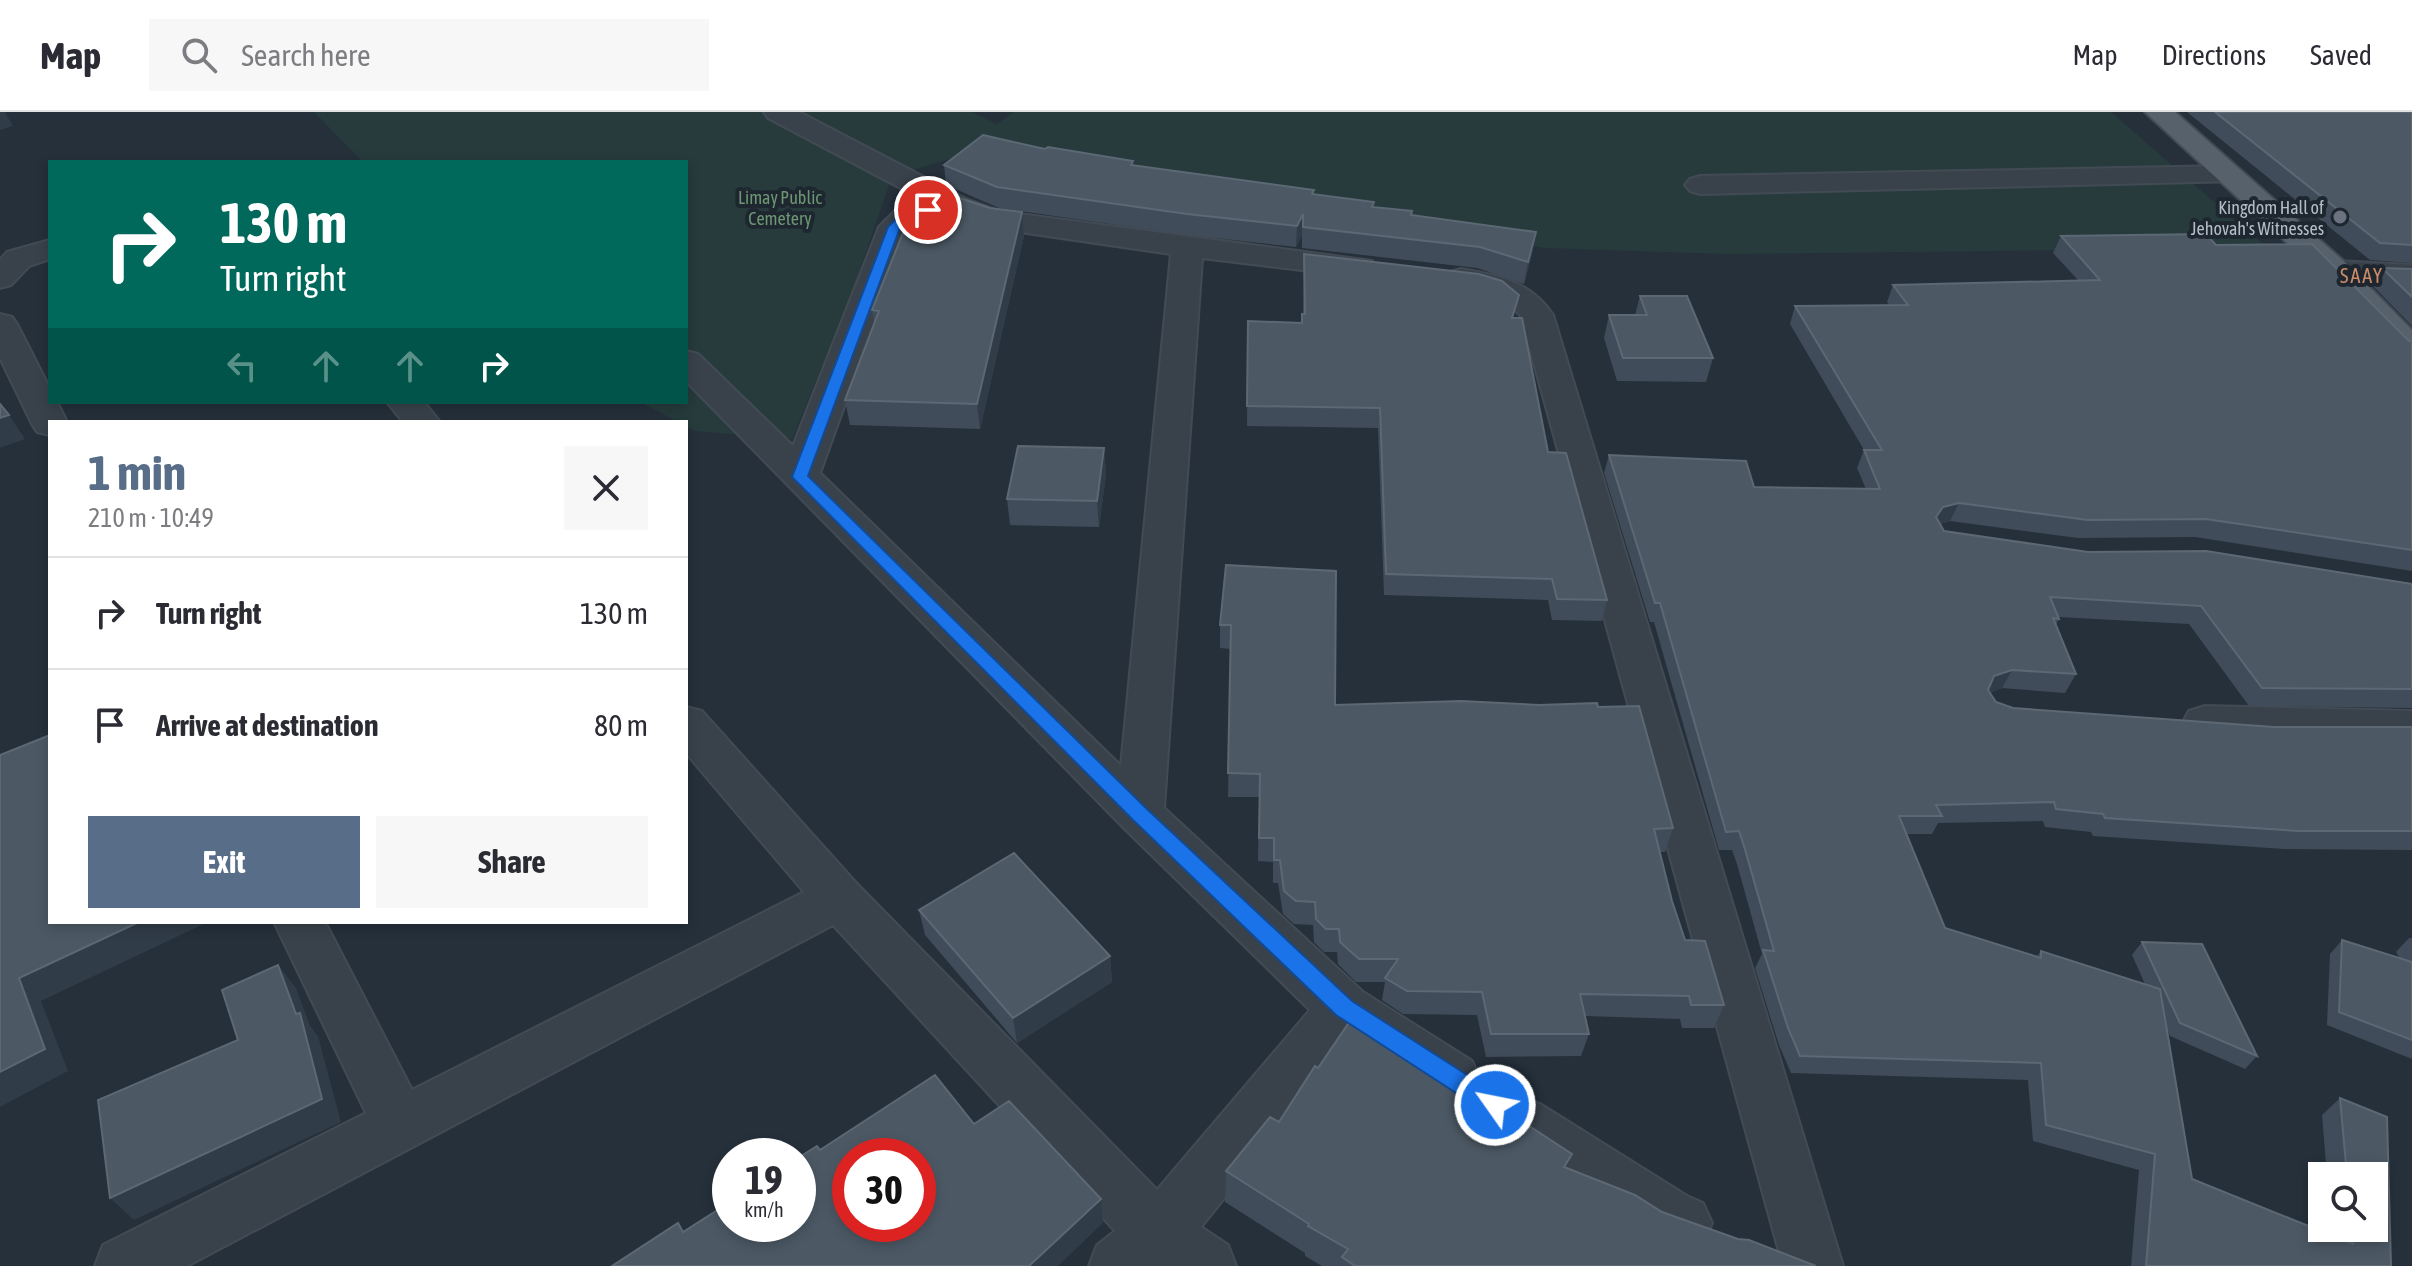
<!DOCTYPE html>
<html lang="en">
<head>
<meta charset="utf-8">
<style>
  body { margin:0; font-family:"Asap Condensed",sans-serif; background:#f7f7f7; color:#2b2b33; height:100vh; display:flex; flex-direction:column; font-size:30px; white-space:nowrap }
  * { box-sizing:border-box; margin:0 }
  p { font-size:26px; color:#7c7c81 }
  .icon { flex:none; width:44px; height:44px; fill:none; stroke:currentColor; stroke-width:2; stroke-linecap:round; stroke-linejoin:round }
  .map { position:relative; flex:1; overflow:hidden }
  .side { position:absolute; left:48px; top:308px; width:640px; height:504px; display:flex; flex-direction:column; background:#fff; border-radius:0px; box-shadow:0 4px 12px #0003 }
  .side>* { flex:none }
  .hud { position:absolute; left:48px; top:48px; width:640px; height:244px; border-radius:0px; box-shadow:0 4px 12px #0003; background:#00695c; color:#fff; overflow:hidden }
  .controls { position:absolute; left:2308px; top:1050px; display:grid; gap:16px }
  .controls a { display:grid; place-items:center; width:80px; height:80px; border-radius:0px; background:#fff; box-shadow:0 4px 12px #0003; font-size:40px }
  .speed { position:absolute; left:712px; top:1026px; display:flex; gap:16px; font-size:40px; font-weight:700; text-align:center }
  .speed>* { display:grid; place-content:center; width:104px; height:104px; border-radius:50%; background:#fff; box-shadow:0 4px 12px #0003; line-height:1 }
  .speed small { font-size:20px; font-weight:400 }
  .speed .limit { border:12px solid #d22; background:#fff; color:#111 }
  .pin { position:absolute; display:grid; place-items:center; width:68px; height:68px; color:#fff; margin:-34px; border:4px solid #fff; border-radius:50%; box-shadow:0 2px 8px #0007 }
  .me { position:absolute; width:88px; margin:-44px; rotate:303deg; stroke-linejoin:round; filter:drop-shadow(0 0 6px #0008) }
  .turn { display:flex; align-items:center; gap:28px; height:168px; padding:0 40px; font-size:36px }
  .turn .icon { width:104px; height:104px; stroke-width:2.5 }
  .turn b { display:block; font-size:56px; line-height:68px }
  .lanes { display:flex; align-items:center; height:76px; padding:0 40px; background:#0003; justify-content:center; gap:40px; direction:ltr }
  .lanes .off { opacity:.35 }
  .round { display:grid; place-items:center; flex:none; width:84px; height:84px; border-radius:0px; background:#f7f7f7 }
  .summary { display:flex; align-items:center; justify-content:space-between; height:136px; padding:0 40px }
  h1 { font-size:48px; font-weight:700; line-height:60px; color:#586d88 }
  .button { display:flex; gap:16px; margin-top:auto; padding:16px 40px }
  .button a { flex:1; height:92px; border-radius:0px; background:#586d88; color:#fff; font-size:32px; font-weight:700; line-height:92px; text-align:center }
  .button a+a { background:#f7f7f7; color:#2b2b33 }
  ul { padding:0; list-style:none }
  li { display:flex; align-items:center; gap:24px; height:112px; padding:0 40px; border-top:2px solid #e1e1e2 }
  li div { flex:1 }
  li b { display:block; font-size:30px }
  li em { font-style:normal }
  header { display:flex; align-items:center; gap:48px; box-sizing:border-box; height:112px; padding:0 40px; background:#fff; border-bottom:2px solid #e1e1e2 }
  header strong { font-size:38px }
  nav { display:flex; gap:44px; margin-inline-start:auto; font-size:28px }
  .search { width:560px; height:72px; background:#f7f7f7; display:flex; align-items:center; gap:20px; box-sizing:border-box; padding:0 28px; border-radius:0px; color:#7c7c81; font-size:30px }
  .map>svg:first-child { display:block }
  .green { fill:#273b3c }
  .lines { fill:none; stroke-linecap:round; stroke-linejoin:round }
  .minor-casing { stroke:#424b54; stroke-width:4 }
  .major-casing { stroke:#424b54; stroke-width:4 }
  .minor { fill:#39424b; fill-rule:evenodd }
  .major { fill:#57616b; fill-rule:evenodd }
  .wall { fill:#404c59 }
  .shaded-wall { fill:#303c48 }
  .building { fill:#4c5965; stroke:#5c6874; stroke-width:2; fill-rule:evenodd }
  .route { fill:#1a73e8; stroke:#114b97; stroke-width:2 }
  .worship-dot { fill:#6b7280; stroke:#1e2730; stroke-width:3 }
  .labels { text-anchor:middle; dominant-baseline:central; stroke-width:8; stroke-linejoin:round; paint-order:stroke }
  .far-park-label { font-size:18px; fill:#6d9673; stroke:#1e2730 }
  .far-poi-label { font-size:18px; fill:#b4bdc7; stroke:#1e2730; text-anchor:end }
  .far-neighbourhood-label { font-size:20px; letter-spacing:2px; fill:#cc8c69; stroke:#1e2730 }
</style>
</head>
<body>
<header>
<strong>Map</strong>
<div class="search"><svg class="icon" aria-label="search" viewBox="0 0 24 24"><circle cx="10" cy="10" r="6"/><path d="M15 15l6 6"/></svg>Search here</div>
<nav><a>Map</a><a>Directions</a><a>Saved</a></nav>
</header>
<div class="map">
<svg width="2412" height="1154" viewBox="0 0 2412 1154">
  <rect width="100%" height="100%" fill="#25303b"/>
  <path class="green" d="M314 0H971L997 12 1014 0H2111L2267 136 1726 142 1544 136 977 39 892 64 851 184 792 327 695 319 686 314V310H678L640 290H686V50H363Z"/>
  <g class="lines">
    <defs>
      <path id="minor" d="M764 0H799L968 88 998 99 1372 149 1377 156 1372 163 1361 165 1202 146 1164 696 1363 880 1472 949 1480 966 1472 983 1452 991 1432 983 1350 929 1201 1115 1228 1133 1236 1154H1089L1097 1133 1115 1119 833 813 187 1154H95L103 1133 366 1001 274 810H325L412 978 804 780 686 641V595L702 599 857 772 1157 1078 1310 898 1123 715 686 269V239L698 242 793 334 879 115 896 98 925 89 768 6ZM954 103 993 116 1171 142 1121 654 820 361 908 117 925 107Z
        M2228 54 2238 57 2242 63 2238 69 1700 82 1690 79 1685 73 1690 67 1700 64Z
        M50 128V147L29 154 11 173 0 176V148L7 140Z
        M2336 149 2412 153V173L2325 166 2320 159 2325 152Z
        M1461 157C1499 163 1531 170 1553 203L1843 1154H1783L1521 204C1501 181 1477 180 1450 174L1445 167 1450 160Z
        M0 202 12 205 17 212 50 277V290H57L67 310H50V323L37 320 32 312 0 246Z
        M387 290H424L440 310H403Z
        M2205 594 2412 599V631L2205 626 2189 621 2183 610 2189 599Z
        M1520 984 1540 992 1687 1084 1703 1091 1712 1111 1703 1131 1682 1140 1649 1127 1500 1028 1492 1010 1500 992Z"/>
      <path id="major" d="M2145 0H2175L2347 152 2412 218V247L2400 244 2325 166Z"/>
    </defs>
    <use href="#minor" class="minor-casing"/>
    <use href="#major" class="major-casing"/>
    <use href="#minor" class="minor"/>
    <use href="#major" class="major"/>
  </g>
  <path class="wall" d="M2187 0H2412V151L2370 148Z
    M1045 37 1133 49V53L1314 82 1373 95 1412 99V103L1536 120 1532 142 1524 172 1477 156 1302 136V123L1296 135 1187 123 999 96 946 73 944 53Z
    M990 96 1022 100 1024 124 980 317 850 313 845 288 874 212 872 198Z
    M2206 122 2216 133 2312 132 2409 229H2412V459L2195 425 2078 426 1950 409 1940 412 1944 419 2088 440 2206 439 2412 472V596L2249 594 2189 512 2058 505 2059 507 2056 513 2076 562 2065 581 2002 576 1990 581 1996 590 2013 596 2274 615H2412V738L2284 737 2093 724 2091 720 2045 715 2043 709 1938 711 1932 722H1907L1945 816 2037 844 2041 839 2145 872 2132 843 2142 830 2202 832 2257 944 2245 957 2170 924 2168 919 2192 1067 2332 1123 2331 1116H2374V1064H2327L2322 1003 2340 986 2387 1005 2391 1154H2131L2139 1058 2033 1029 2028 968 1791 961 1779 933 1755 856 1762 842 1737 752 1732 738H1719L1654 510H1650L1604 361 1609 343 1746 349 1754 375 1866 377 1857 356 1864 338 1790 212 1795 194 1889 193 1887 190 1893 173 2078 168 2053 141 2061 124Z
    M1304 142 1515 206 1548 340 1607 488 1602 509 1552 508 1548 488 1384 483 1378 316 1247 314 1248 209 1301 211 1303 202Z
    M2382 156 2412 157V214L2372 173Z
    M1640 184 1713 246 1706 270 1617 269 1604 226 1609 203H1635Z
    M1104 336 1106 362 1099 415 1010 413 1007 387Z
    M1226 453 1335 593 1598 595 1673 716 1665 740H1660L1672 789 1685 828 1724 893 1714 916H1682L1680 907 1585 904 1589 922 1581 944 1486 945 1477 903 1403 902 1382 888 1385 870H1356L1338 852 1337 840H1324L1314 830 1313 813 1294 812 1283 802 1278 771H1273V750L1258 749 1259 685H1228L1231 537 1220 536V513Z
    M919 798 1110 844 1112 870 1017 931 925 823Z
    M2409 826H2412V947L2327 913 2330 842 2342 828 2400 847 2396 840Z
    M1279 1010 1567 1056 1662 1100 1816 1154H1322L1305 1144V1141L1225 1090 1226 1059Z"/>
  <path class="shaded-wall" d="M0 0H5L13 14 0 18Z
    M1022 100 1024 124 980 317 977 292Z
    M1303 102 1302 123 1296 135 1297 114Z
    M1536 120 1532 142 1524 172 1528 150Z
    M9 303 25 327 0 336V306Z
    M1104 336 1106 362 1099 415 1097 389Z
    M1959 391 1950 409 1935 413 1936 405 1943 395Z
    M2012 558 2002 576 1984 583 1994 564Z
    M139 810H208L41 889 68 959 0 995V960L19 866Z
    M1110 844 1112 870 1017 931 1013 906Z
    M278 853 296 876 310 914 318 924 341 1010 134 1108 110 1086 296 902Z
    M1101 1087 1103 1111 1058 1154H1029Z"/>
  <path class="building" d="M2215 0H2412V133L2380 131Z
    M983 23 1045 37 1048 35 1133 49 1131 53 1314 78 1312 82 1374 90 1372 95 1412 99 1411 103 1536 120 1528 150 1480 135 1303 115V102L1297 114 1187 102 997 75 944 53Z
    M951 83 990 96 1022 100 977 292 845 288 879 199 872 198 915 91 923 87Z
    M2206 122 2216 133 2312 132 2409 229H2412V438L2206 407 2088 408 1959 391 1943 395 1936 405 1944 419 2088 440 2206 439 2412 472V577L2262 576 2201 494 2050 485 2059 507 2053 506 2076 562 2012 558 1994 564 1988 578 1996 590 2013 596 2274 615H2412V719H2299L2105 706 2103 702 2056 697 2054 690 1936 693 1942 704H1899L1945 816 2041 846V839L2160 877 2192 1067 2353 1132 2352 1116H2374V1064H2347L2340 986 2387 1005 2391 1154H2146L2155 1042 2046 1013 2041 951 1800 944 1788 916 1763 838 1774 839 1744 734 1739 719 1726 720 1660 491H1655L1609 343 1746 349 1754 375 1880 377 1864 338H1882L1795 194 1908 193 1893 173 2100 168 2061 124Z
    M1304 142 1479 162 1502 169 1519 183 1512 206H1522L1548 340 1566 341 1607 488 1557 487 1552 467 1386 462 1380 296 1247 294 1248 209 1302 211V202H1305Z
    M2382 156 2412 157V185Z
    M1640 184H1687L1713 246H1623L1609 203H1647Z
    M0 292 9 303 0 306Z
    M1018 334 1104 336 1097 389 1007 387Z
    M1226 453 1336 459 1335 593 1461 589 1539 593 1597 591 1598 595 1639 594 1673 716 1654 717 1672 789 1685 828 1705 829 1724 893H1691L1689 884 1580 882 1589 922H1491L1482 880 1407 879 1385 866 1398 847H1359L1340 830 1339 817H1326L1316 807 1315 790 1296 789 1284 779 1280 748H1274V726H1259L1260 662 1228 661 1231 513H1220Z
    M50 623V810H139L19 866 45 937 0 960V643Z
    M1014 741 1110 844 1013 906 919 798Z
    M2342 828 2412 850V928L2339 900Z
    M2142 830 2202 832 2257 944 2180 911Z
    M278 853 296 902 300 901 322 987 110 1086 98 988 238 928 222 878Z
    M1352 906 1428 948 1572 1042 1564 1055 1635 1083 1662 1100 1738 1127 1749 1128 1816 1154H1355L1342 1145 1348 1137 1308 1114 1309 1112 1226 1059 1270 1005 1279 1010 1315 954 1318 956Z
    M935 963 974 1012 1009 989 1101 1087 1029 1154H612L678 1111 683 1120 730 1090V1112H798V1046L817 1034 820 1038ZM850 1044H918V1112H850Z"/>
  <path class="route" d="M928 94 934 98 932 100 911 107 900 116 808 364 1147 697 1352 889 1503 986 1506 993 1503 1001 1495 1004 1487 1001 1336 903 1133 708 792 365 888 115 902 101Z"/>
  <circle class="worship-dot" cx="2340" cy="105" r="8"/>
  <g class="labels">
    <g class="far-park-label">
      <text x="780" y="85">Limay Public<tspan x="780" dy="21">Cemetery</tspan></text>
    </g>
    <g class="far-poi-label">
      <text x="2324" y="95">Kingdom Hall of<tspan x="2324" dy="21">Jehovah's Witnesses</tspan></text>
    </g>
    <g class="far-neighbourhood-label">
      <text x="2362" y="163">SAAY</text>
    </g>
  </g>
</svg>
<div class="controls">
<a><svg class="icon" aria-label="search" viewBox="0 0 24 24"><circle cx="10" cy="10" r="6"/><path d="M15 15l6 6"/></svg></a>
</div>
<div class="speed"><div>19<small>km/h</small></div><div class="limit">30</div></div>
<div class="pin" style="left:928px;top:98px;background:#d93025"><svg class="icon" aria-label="arrive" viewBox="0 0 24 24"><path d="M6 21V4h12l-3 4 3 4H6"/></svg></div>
<svg class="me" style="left:1495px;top:993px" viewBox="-20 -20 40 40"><circle r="17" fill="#1a73e8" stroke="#fff" stroke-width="3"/><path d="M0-11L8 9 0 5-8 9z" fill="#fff"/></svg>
<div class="hud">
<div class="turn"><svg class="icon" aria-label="right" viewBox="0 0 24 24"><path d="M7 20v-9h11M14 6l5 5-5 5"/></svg><div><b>130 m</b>Turn right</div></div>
<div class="lanes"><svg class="icon off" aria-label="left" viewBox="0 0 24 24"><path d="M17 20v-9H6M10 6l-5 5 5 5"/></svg><svg class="icon off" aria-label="ahead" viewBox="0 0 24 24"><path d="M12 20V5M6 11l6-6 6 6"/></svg><svg class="icon off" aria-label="ahead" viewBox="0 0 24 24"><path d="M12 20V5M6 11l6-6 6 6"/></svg><svg class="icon" aria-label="right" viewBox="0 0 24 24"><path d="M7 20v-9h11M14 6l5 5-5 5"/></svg></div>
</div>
<section class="side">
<div class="summary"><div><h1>1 min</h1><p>210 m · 10:49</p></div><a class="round"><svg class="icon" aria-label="close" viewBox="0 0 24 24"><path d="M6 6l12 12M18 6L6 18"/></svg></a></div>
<ul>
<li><svg class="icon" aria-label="right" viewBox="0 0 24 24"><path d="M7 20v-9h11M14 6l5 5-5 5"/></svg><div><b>Turn right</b></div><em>130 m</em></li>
<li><svg class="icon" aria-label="arrive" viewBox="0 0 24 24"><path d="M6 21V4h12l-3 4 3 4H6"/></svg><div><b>Arrive at destination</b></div><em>80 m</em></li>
</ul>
<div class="button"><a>Exit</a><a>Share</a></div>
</section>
</div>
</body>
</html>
